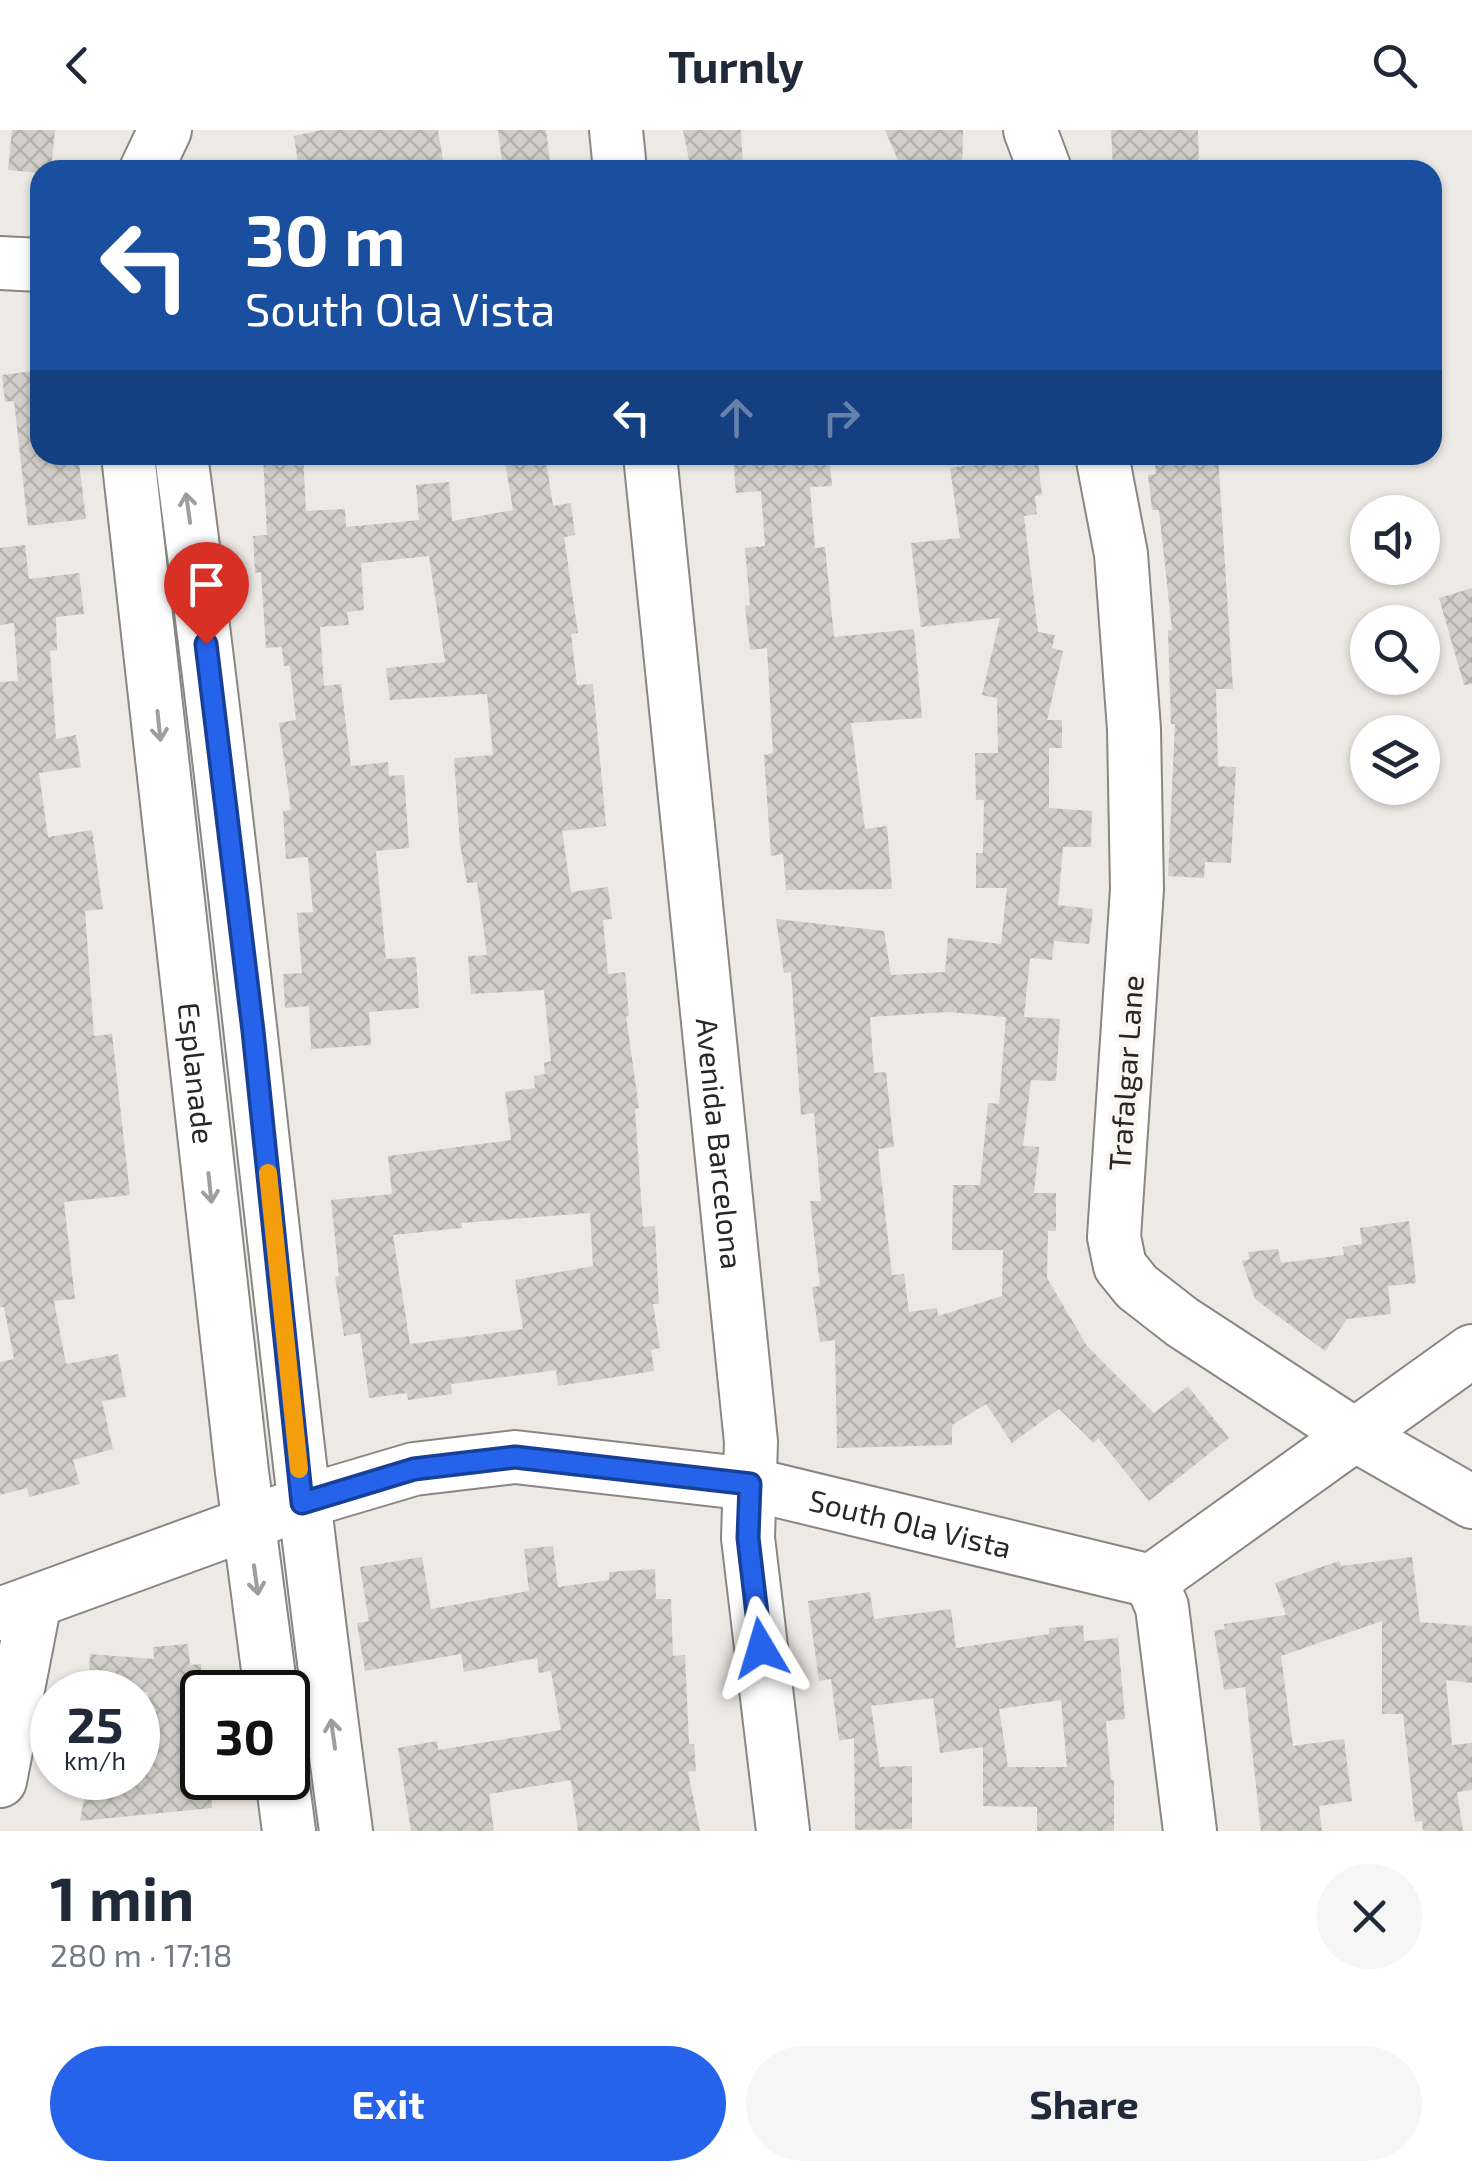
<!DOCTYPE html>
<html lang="en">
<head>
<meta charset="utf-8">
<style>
  body { margin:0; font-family:"Exo 2",sans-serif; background:#f6f6f7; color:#1f2937; height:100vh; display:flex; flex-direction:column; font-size:38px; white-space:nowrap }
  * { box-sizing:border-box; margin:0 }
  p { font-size:32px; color:#747a83 }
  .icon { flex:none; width:55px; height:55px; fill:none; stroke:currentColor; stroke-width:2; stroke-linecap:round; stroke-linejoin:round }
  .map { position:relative; height:1701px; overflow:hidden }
  .panel { display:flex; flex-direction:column; background:#fff; flex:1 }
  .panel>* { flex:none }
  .guide { position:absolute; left:30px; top:30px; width:1412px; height:305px; border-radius:30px; box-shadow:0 2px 8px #0004; background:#1a4fa0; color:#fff; overflow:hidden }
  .tools { position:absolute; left:1350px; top:365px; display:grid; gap:20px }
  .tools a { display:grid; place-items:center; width:90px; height:90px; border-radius:50%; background:#fff; box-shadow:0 2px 8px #0004; font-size:50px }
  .speed { position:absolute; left:30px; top:1540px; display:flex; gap:20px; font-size:50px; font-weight:700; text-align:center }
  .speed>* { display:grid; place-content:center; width:130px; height:130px; border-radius:50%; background:#fff; box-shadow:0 2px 8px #0004; line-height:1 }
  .speed small { font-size:25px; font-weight:400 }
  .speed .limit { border:5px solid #111; border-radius:15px; background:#fff; color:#111 }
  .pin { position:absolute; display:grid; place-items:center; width:85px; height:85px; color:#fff; margin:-102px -42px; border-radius:50% 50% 50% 0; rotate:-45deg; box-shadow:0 0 10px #0007 }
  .pin .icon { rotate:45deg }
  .me { position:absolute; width:110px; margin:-55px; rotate:353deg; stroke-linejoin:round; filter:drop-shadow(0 0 8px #0008) }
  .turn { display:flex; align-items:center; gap:35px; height:210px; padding:0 50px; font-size:45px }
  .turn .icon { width:130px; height:130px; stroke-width:2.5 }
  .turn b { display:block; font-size:70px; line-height:85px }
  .lanes { display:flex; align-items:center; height:95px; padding:0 50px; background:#0003; justify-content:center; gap:50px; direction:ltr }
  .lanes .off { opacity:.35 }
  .round { display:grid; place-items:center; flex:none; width:105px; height:105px; border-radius:52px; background:#f6f6f7 }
  .summary { display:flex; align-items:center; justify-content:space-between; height:170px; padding:0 50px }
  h1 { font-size:60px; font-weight:700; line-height:75px }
  .primary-button { display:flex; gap:20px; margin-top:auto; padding:20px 50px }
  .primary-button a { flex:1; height:115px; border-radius:60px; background:#2563eb; color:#fff; font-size:40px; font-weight:700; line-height:115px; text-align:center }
  .primary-button a+a { background:#f6f6f7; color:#1f2937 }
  header { display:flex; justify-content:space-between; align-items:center; height:130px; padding:0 50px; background:#fff; font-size:45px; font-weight:700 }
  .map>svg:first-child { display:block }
  .building { fill:url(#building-cross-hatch); fill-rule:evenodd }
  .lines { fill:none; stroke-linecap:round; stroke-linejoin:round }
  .minor-casing { stroke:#898683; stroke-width:56 }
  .minor { stroke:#fff; stroke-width:52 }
  .oneway { stroke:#9e9e9d }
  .route-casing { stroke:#184099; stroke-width:25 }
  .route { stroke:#2563eb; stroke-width:18 }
  .slow { stroke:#f59e0b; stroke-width:18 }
  .labels { text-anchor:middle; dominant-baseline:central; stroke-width:9; stroke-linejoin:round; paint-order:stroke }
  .street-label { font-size:30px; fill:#282725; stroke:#faf7f3 }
</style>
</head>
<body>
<header><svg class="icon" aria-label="back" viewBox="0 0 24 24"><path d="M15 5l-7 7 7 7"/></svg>Turnly<svg class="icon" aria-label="search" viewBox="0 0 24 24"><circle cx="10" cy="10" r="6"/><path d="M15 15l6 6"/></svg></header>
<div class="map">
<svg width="1472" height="1701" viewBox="0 0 1472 1701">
  <defs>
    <pattern id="building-cross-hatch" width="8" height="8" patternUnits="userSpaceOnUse" patternTransform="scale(2.5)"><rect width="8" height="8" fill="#d2cfcb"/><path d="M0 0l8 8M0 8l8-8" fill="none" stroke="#b4b2ae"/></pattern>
  </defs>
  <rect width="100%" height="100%" fill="#edeae6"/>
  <path class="building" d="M12 0H55L51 40H40V43L8 40Z
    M322 0H438L444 36 421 40H299L294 6Z
    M498 0H546L551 40H503Z
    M683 0H741L743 40H691Z
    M885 0H963L962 40H902Z
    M1111 0H1198L1199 38 1113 40Z
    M40 240V325H78L86 389 28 396 14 271 5 272 2 245Z
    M263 325H303L306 381 345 379 346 397 419 390 416 355 449 352 452 391 513 380 504 325H545L553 376 571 373 575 405 564 407 578 503 571 504 577 555 593 554 606 696 562 701 571 762 608 757 612 789 603 790 608 844 625 842 629 886H626L639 978 635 979 643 1097 655 1096 659 1174H653L660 1218 651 1220 654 1241 558 1256 556 1240 451 1254 452 1264 408 1270 407 1263 369 1268 360 1203 344 1206 335 1147 339 1146 331 1070 392 1064 388 1026 511 1010 505 962 535 958 534 946 545 944 544 933 551 931 544 860 471 864 468 826 487 825 477 752 467 753 460 714 454 628 493 625 487 564 390 570 386 538 445 532 429 426 361 433 364 480 347 482 349 495 320 497 324 556 341 554 351 636 388 632 389 646 404 645 409 718 376 721 386 829 416 827 419 878 369 882 371 915 311 919 309 876 285 878 283 844 302 843 297 783 313 782 308 727 286 729 283 681 291 680 279 593 296 590 290 536H284L282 517 266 518 261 442 255 443 253 406 267 405ZM590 1083 593 1136 515 1150 523 1199 410 1214 393 1105 462 1098 461 1093Z
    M764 325H829L832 356 810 357 815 418 825 417 834 507 914 499 922 588 851 593 865 699 887 696 892 759 786 760 783 724 771 726 764 625 773 623 767 518 750 520 745 476 750 475 745 418 765 416 761 361 736 363 733 327Z
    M968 325H1026L1027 332 1038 331 1042 365 1035 366 1037 384 1024 386 1038 502 1055 505 1052 518 1063 521 1047 590H1062V618H1049V678L1092 681 1091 717H1063L1058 775 1093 779 1089 814 1054 811 1052 830 1030 828 1024 887 1060 889 1056 951 1031 950 1023 1016 1039 1017 1034 1063H1056V1101H1048L1047 1148 1087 1216 1154 1283 1188 1256 1229 1308 1149 1371 1098 1308 1094 1313 1059 1279 1012 1313 986 1274 952 1295V1315L837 1318 835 1210 820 1212 812 1157 820 1156 810 1071H821L814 983 801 985 791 842 784 843 776 789 884 801 891 845 945 842 948 808 1001 814 1007 758H976V723H983L984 670H976L975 623H998L997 568 982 565 1000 488 921 497 911 413 960 408 950 338 969 335ZM948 882 1006 887 999 974 988 973 980 1055H953L952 1120H1003L1002 1166 938 1186 937 1178 909 1182 904 1144 892 1145 878 1019 894 1017 886 942 874 943 870 887Z
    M1154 325H1218L1233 559H1216L1218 636 1236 637 1231 733 1205 732 1204 748 1168 746 1175 594H1171L1168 500H1172L1159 380H1152L1148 345 1156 344Z
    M25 415 29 449 79 443 84 484 56 487 57 520 50 521 56 609 76 605 81 637 39 643 48 707 92 700 103 779 85 781 94 906 112 904 130 1065 64 1072 75 1169 54 1171 66 1234 118 1224 126 1267 102 1271 113 1319 73 1330 80 1354 29 1367 27 1358 0 1365V1232L14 1229 4 1177H0V552L18 551 14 493 0 495V418Z
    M1472 458V554L1464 555 1439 468Z
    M1409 1091 1416 1153 1388 1156 1391 1184 1347 1189 1325 1221 1255 1169 1242 1131 1250 1129 1248 1122 1278 1119 1281 1133 1344 1125 1343 1117 1362 1114 1360 1098Z
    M553 1416 558 1457 609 1450V1442L655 1439 656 1469H671L673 1526 685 1525 689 1614H694L696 1641 688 1642 700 1701H578L571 1650 489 1664 494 1701H411L398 1618 437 1611 438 1620 561 1600 551 1541 539 1543 537 1528 464 1542 461 1524 365 1541 357 1493 369 1491 360 1437 422 1427 431 1479 529 1461 524 1419Z
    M1412 1427 1420 1492 1472 1496V1553L1446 1550 1452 1615 1472 1613V1660L1457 1662 1463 1701H1423L1422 1691 1415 1692 1403 1584H1382V1491L1281 1526 1293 1616 1344 1609 1352 1671 1319 1676 1322 1701H1261L1245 1557 1224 1560 1214 1501 1225 1499 1224 1494 1286 1485 1275 1453 1339 1431 1341 1436Z
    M870 1462 874 1489 951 1479 956 1518 1049 1504V1498L1083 1495 1084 1511 1118 1508 1125 1589 1106 1591 1111 1650H1114V1701H1037V1677L983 1676V1617L940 1623 933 1568 871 1576 880 1637 912 1636V1699L855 1700 854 1608 839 1611 831 1549 819 1551 808 1471ZM1061 1570 1067 1637H1008L999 1579Z
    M188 1514 190 1535 201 1534 202 1648H210L212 1678 80 1691 88 1648H144L141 1616 153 1615 148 1562H88L90 1524 154 1529 153 1517Z"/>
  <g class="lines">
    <defs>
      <g id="minor">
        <path d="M616 0 620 40"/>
        <path d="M1030 0 1045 40"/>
        <path d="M146 40 165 0"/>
        <path d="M0 133 40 135"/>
        <path id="s1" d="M128 325 242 1342 271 1562"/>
        <path d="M181 325C242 783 284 1243 346 1701"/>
        <path id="s2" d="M650 325 751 1312 748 1408 783 1701"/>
        <path d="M1102 325 1121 424 1134 599 1137 759 1114 1107 1120 1136 1137 1157 1182 1192 1355 1305 1472 1372"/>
        <path d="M1151 1451 1162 1477 1190 1701"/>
        <path id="s3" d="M0 1484 323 1366 414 1339 515 1327 750 1354 1151 1451 1472 1221"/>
        <path d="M282 1648 289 1701"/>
        <path d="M0 1651 35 1472"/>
      </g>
    </defs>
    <use href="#minor" class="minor-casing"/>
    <use href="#minor" class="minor"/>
  </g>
  <defs><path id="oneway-shaft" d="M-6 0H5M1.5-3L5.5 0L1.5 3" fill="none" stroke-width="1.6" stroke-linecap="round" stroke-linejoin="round" transform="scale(2.5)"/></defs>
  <g class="oneway">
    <use href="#oneway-shaft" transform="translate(188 378) rotate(-98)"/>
    <use href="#oneway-shaft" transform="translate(159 596) rotate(84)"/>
    <use href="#oneway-shaft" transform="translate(210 1058) rotate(84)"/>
    <use href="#oneway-shaft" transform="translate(256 1450) rotate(82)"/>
    <use href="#oneway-shaft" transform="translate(333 1604) rotate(-98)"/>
  </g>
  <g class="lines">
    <defs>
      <path id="route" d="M206 514 253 901 302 1373 414 1339 515 1327 750 1354 748 1408 761 1518"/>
    </defs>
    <use href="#route" class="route-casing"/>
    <use href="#route" class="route"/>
    <path class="slow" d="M268 1043 299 1339"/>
  </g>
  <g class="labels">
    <g class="street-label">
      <text transform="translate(1125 943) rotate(-86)">Trafalgar Lane</text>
      <text stroke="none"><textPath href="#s1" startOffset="622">Esplanade</textPath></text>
      <text stroke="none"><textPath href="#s2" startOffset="692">Avenida Barcelona</textPath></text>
      <text stroke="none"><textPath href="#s3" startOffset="942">South Ola Vista</textPath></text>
    </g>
  </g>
</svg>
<div class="tools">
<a><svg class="icon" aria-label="sound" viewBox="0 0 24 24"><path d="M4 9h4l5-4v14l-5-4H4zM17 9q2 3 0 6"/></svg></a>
<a><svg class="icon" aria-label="search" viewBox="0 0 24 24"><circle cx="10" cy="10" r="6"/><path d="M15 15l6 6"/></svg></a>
<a><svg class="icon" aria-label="layers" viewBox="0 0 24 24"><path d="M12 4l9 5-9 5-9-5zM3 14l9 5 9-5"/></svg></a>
</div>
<div class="speed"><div>25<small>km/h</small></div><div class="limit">30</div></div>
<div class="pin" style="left:206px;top:514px;background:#d93025"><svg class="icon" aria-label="arrive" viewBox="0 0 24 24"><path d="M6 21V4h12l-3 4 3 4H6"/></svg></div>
<svg class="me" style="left:761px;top:1518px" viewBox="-20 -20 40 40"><path d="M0-17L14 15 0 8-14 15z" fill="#2563eb" stroke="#fff" stroke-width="4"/></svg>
<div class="guide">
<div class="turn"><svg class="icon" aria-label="left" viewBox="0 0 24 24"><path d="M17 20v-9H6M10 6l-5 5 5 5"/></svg><div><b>30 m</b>South Ola Vista</div></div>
<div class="lanes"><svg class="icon" aria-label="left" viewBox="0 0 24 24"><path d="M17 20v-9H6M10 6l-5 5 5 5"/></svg><svg class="icon off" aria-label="ahead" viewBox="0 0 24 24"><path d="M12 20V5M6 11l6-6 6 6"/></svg><svg class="icon off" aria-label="right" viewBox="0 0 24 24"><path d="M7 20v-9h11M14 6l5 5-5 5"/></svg></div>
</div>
</div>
<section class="panel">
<div class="summary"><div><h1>1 min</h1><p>280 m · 17:18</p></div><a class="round"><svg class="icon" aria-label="close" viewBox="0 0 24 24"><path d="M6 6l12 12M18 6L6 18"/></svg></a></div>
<div class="primary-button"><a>Exit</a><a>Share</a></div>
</section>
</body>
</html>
